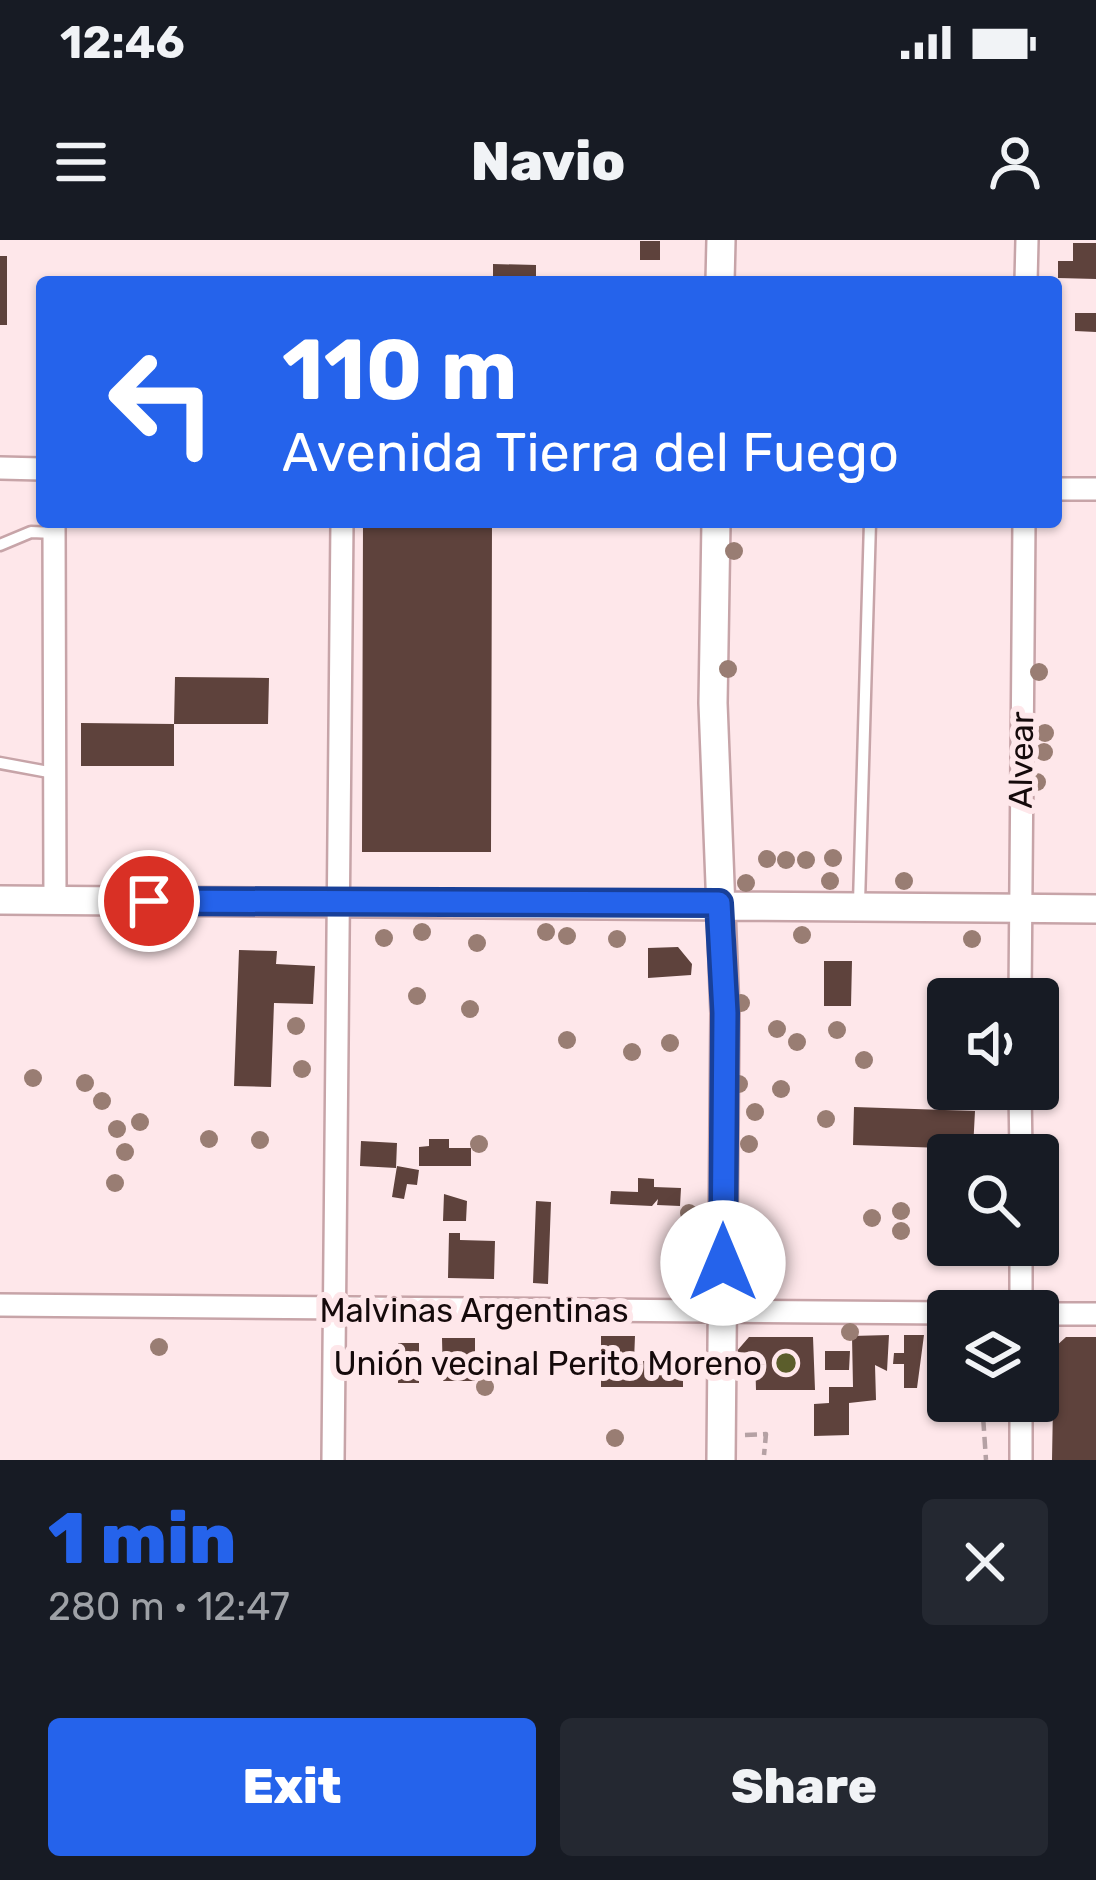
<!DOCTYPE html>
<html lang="en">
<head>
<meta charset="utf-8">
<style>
  body { margin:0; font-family:Rubik,sans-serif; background:#242831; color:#f1f3f6; height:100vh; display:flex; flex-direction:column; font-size:45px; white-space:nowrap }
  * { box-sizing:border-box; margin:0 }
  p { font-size:39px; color:#9ea1a6 }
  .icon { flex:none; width:66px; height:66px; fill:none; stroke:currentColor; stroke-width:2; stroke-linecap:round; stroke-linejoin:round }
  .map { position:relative; height:1220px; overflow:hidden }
  .panel { display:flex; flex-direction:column; background:#171b24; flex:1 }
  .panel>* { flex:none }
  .guide { position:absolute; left:36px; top:36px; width:1026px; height:252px; border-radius:12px; box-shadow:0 3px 9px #0004; background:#2563eb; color:#fff; overflow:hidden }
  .tools { position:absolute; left:927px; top:738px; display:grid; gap:24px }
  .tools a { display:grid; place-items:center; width:132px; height:132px; border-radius:12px; background:#171b24; box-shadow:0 3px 9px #0004; font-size:60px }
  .pin { position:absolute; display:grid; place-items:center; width:102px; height:102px; color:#fff; margin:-51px; border:6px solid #fff; border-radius:50%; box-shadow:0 3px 12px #0007 }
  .me { position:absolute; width:132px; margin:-66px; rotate:0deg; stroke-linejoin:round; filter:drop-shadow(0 0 9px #0008) }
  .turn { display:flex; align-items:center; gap:42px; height:252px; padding:0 48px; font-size:54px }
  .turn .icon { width:156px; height:156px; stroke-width:2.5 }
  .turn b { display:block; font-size:84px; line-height:102px }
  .round { display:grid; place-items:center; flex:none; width:126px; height:126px; border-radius:12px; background:#242831 }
  .headline { display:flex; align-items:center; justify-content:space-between; height:204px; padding:0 48px }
  h1 { font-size:72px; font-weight:800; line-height:90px; color:#2563eb }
  .action { display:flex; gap:24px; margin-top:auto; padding:24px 48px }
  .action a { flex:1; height:138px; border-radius:12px; background:#2563eb; color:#fff; font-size:48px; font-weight:800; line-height:138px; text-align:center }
  .action a+a { background:#242831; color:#f1f3f6 }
  .status { display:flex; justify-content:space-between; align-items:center; height:84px; padding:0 60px; background:#171b24; direction:ltr }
  .status svg { height:33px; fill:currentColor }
  header { display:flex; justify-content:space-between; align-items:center; height:156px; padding:0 48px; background:#171b24; font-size:54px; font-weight:800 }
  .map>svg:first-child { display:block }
  .building { fill:#5e423c }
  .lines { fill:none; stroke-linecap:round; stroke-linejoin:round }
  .service-casing { stroke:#c7a4a8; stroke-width:15 }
  .minor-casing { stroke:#c7a4a8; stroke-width:26 }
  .tertiary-casing { stroke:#c7a4a8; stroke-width:32 }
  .path { stroke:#b5a1a4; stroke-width:4.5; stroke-dasharray:12 6; stroke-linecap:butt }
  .service { stroke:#fff; stroke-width:10 }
  .minor { stroke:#fff; stroke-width:21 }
  .tertiary { stroke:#fff; stroke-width:27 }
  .tree { fill:#997d73 }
  .route-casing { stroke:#184099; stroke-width:30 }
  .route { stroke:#2563eb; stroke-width:21 }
  .poi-dot { fill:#5b5d2b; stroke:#fee7ea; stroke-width:4.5 }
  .labels { text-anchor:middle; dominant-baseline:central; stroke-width:12; stroke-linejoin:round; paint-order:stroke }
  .street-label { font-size:33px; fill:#150a0b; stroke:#fee7ea }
  .poi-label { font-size:33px; fill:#150a0b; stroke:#fee7ea; text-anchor:end }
</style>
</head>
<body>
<div class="status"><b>12:46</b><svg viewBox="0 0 49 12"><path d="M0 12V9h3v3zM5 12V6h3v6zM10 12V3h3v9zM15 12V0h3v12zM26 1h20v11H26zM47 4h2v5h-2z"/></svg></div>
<header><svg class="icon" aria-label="menu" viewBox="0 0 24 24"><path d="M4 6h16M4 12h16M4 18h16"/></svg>Navio<svg class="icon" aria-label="person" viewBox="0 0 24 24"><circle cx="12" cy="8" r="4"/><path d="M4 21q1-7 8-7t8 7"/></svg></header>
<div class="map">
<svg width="1096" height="1220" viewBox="0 0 1096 1220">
  <rect width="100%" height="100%" fill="#fee7ea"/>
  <path class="building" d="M640 1H660V20H640Z
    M1073 3H1096V39L1058 38V21H1073Z
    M0 16H7V85H0Z
    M493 24 536 25V42H493Z
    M1075 73H1096V92L1075 91Z
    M363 282H492L491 612H362Z
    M175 437 269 438 268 484H174V526H81V483L174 484Z
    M678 707 692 724 691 735 648 738V708Z
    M239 710 277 711 276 724 315 726 313 764 274 763 271 847 234 846Z
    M824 721H852L851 766H824Z
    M854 867 975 871 973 909 853 905Z
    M429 899H449V908H471V926H419V907L429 906Z
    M361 901 397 903 396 928 360 926Z
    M397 926 419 930 417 945 407 944 404 959 392 957Z
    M638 938 654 939V947L681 948 680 966 657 965 658 959 652 966 610 964 611 951 638 952Z
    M444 954 467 961 466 981H443Z
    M536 961 551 962 548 1044 533 1043Z
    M449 993H460V1000L495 1001 494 1039 448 1038Z
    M889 1095 887 1131 875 1125 876 1160 849 1163V1195L814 1196V1164L829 1163V1147H853L852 1096Z
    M904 1095H924L917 1148H904V1124H893L894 1113H904Z
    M601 1096H635L634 1121H683V1147H601Z
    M749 1097H813L815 1150H756L755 1113 736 1112Z
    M1066 1097H1096V1220H1052L1054 1108Z
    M442 1098H475V1141H443Z
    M398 1103H419V1143H398Z
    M825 1111H850L849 1130H825Z"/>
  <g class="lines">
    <defs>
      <path id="service" d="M0 305 31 292 54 293
        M0 523 54 533
        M859 663 870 282"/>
      <path id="minor" d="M1026 42 1027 0
        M0 228 42 229
        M1056 249H1096
        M54 282 55 659
        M1020 759 1024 282
        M1020 849 1021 915
        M1021 1005V1071
        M0 1065 948 1073
        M1038 1074H1096
        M333 1220 342 282
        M1021 1220V1161"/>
      <path id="tertiary" d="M720 42 721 0
        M716 282 713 463 725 773 721 1220
        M0 660 1096 669"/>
    </defs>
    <use href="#service" class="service-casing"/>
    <use href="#minor" class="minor-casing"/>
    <use href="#tertiary" class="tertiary-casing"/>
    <path class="path" d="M982 1161 986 1220
      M745 1195 766 1194 764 1215"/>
    <use href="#service" class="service"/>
    <use href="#minor" class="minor"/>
    <use href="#tertiary" class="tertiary"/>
  </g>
  <g class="tree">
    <circle cx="734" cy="311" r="9"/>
    <circle cx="728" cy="429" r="9"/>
    <circle cx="1039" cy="432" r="9"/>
    <circle cx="1045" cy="493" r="9"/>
    <circle cx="1044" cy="512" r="9"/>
    <circle cx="1037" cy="542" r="9"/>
    <circle cx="833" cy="618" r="9"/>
    <circle cx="767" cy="619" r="9"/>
    <circle cx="786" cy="620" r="9"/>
    <circle cx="806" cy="620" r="9"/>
    <circle cx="830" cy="641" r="9"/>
    <circle cx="904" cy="641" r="9"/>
    <circle cx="746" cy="643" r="9"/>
    <circle cx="422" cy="692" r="9"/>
    <circle cx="546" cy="692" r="9"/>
    <circle cx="802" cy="695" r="9"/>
    <circle cx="567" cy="696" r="9"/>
    <circle cx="384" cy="698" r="9"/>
    <circle cx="617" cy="699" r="9"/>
    <circle cx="972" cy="699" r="9"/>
    <circle cx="477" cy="703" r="9"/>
    <circle cx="417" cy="756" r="9"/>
    <circle cx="741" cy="763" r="9"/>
    <circle cx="470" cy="769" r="9"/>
    <circle cx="296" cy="786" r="9"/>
    <circle cx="777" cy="789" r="9"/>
    <circle cx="837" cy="790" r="9"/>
    <circle cx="567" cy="800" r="9"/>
    <circle cx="797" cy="802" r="9"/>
    <circle cx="670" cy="803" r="9"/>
    <circle cx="632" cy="812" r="9"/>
    <circle cx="864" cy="820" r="9"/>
    <circle cx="302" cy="829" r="9"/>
    <circle cx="33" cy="838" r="9"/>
    <circle cx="85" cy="843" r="9"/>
    <circle cx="739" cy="844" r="9"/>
    <circle cx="781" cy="849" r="9"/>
    <circle cx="102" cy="861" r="9"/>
    <circle cx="755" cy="872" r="9"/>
    <circle cx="826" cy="879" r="9"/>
    <circle cx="140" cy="882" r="9"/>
    <circle cx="117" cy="889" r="9"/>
    <circle cx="209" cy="899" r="9"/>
    <circle cx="260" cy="900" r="9"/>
    <circle cx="479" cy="904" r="9"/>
    <circle cx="749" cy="904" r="9"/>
    <circle cx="125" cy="912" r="9"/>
    <circle cx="115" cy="943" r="9"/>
    <circle cx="901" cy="971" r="9"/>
    <circle cx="689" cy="973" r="9"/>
    <circle cx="872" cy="978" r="9"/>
    <circle cx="901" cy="991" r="9"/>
    <circle cx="850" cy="1092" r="9"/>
    <circle cx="159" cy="1107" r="9"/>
    <circle cx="485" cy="1147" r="9"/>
    <circle cx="615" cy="1198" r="9"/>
  </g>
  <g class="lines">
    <defs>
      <path id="route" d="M149 661 719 663 725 773 723 1023"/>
    </defs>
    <use href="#route" class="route-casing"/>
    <use href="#route" class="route"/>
  </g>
  <circle class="poi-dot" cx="786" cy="1123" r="12"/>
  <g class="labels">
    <g class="street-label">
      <text transform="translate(1021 520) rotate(-89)">Alvear</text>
      <text x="474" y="1070">Malvinas Argentinas</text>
    </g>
    <g class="poi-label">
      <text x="762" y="1123">Unión vecinal Perito Moreno</text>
    </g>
  </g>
</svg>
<div class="tools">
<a><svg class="icon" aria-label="sound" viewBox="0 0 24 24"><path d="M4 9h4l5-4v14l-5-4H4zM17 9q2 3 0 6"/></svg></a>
<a><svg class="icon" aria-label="search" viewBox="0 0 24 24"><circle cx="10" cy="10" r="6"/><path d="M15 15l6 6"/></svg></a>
<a><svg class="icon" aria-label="layers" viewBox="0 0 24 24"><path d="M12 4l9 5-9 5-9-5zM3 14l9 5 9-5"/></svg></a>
</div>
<div class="pin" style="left:149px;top:661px;background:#d93025"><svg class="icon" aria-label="arrive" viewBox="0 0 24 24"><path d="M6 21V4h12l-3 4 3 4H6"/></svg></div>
<svg class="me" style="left:723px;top:1023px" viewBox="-20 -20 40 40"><circle r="19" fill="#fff"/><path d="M0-13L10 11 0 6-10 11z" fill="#2563eb"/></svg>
<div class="guide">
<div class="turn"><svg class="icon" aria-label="left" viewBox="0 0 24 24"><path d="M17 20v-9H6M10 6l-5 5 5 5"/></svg><div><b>110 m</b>Avenida Tierra del Fuego</div></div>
</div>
</div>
<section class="panel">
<div class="headline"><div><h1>1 min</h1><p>280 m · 12:47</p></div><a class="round"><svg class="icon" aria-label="close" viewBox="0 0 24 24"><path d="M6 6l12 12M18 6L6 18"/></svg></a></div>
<div class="action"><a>Exit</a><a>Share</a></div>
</section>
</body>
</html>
